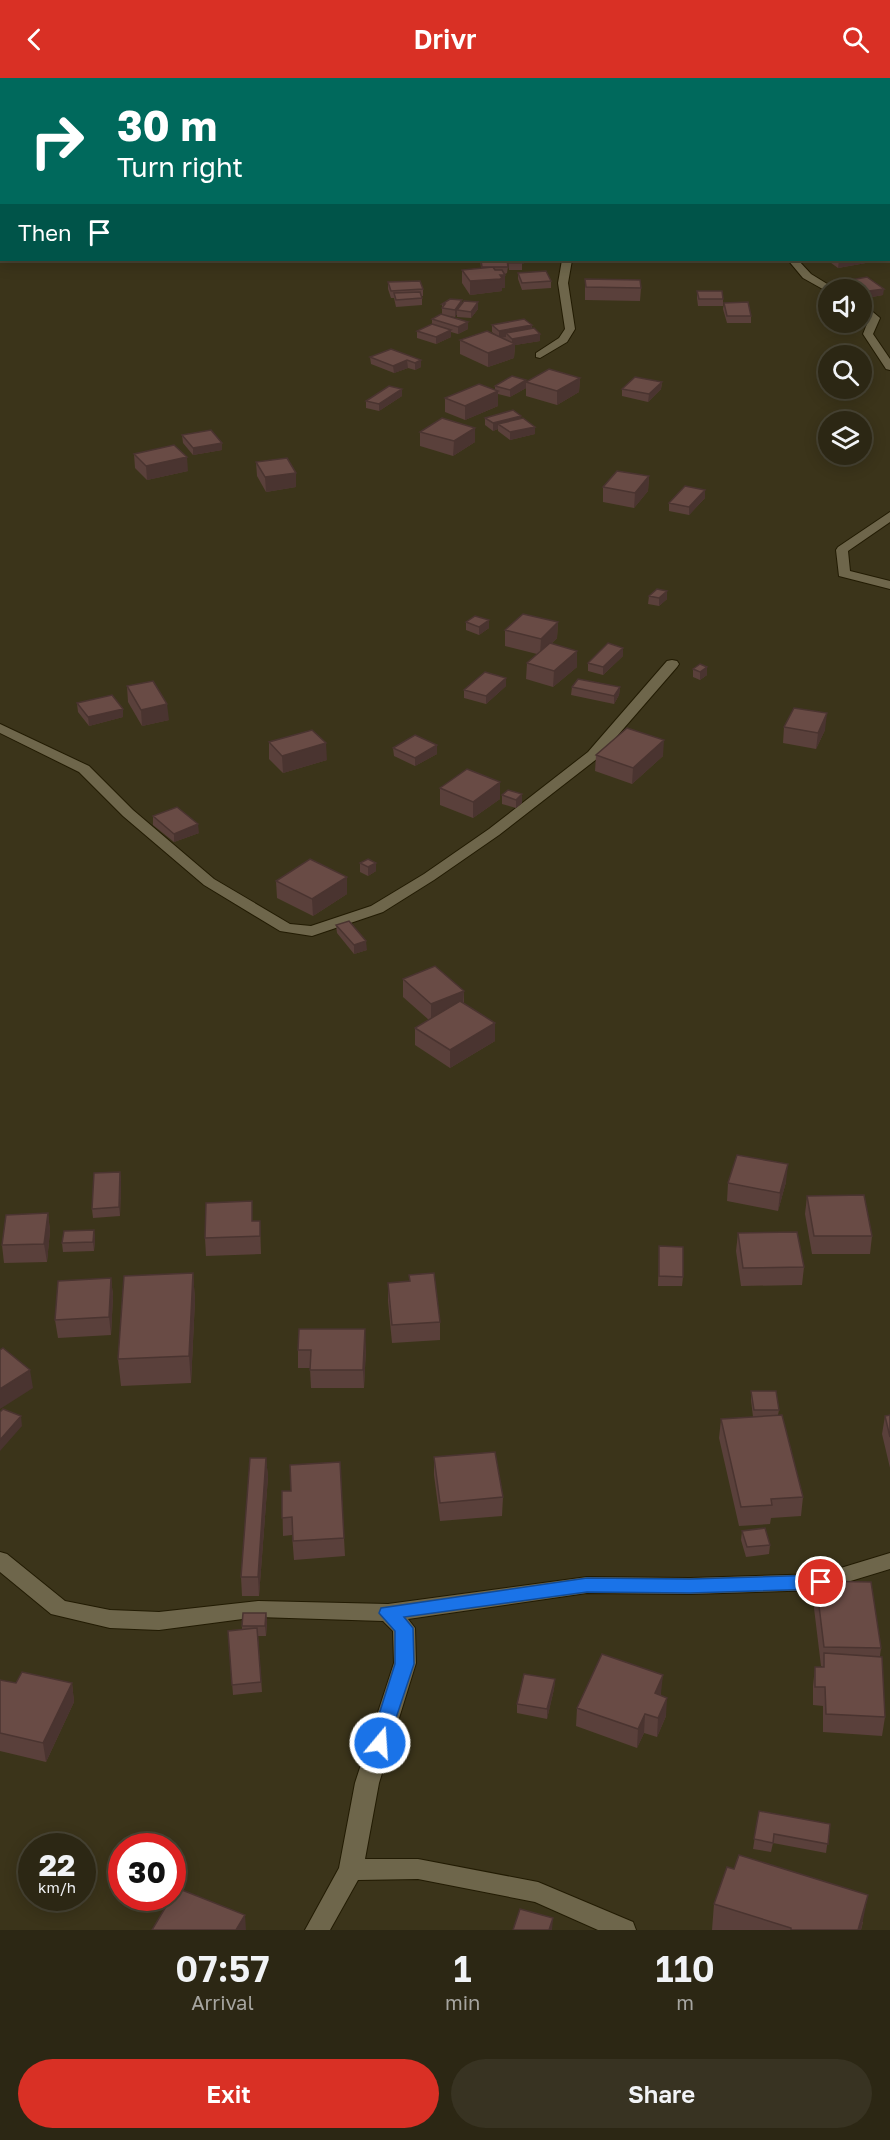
<!DOCTYPE html>
<html lang="en">
<head>
<meta charset="utf-8">
<style>
  body { margin:0; font-family:"Golos Text",sans-serif; background:#383322; color:#f1f3f6; height:100vh; display:flex; flex-direction:column; font-size:22px; white-space:nowrap }
  * { box-sizing:border-box; margin:0 }
  p { font-size:20px; color:#a6a5a0 }
  .icon { flex:none; width:33px; height:33px; fill:none; stroke:currentColor; stroke-width:2; stroke-linecap:round; stroke-linejoin:round }
  .map { position:relative; height:1852px; overflow:hidden }
  .panel { display:flex; flex-direction:column; background:#2c2714; flex:1 }
  .panel>* { flex:none }
  .banner { position:absolute; left:0px; top:0px; width:891px; height:183px; box-shadow:0 3px 15px #0003,0 0 0 2px #484434; background:#00695c; color:#fff; overflow:hidden }
  .fabs { position:absolute; left:818px; top:201px; display:grid; gap:12px }
  .fabs a { display:grid; place-items:center; width:54px; height:54px; border-radius:50%; background:#2c2714; box-shadow:0 3px 15px #0003,0 0 0 2px #484434; font-size:30px }
  .speed { position:absolute; left:18px; top:1755px; display:flex; gap:12px; font-size:30px; font-weight:700; text-align:center }
  .speed>* { display:grid; place-content:center; width:78px; height:78px; border-radius:50%; background:#2c2714; box-shadow:0 3px 15px #0003,0 0 0 2px #484434; line-height:1 }
  .speed small { font-size:15px; font-weight:400 }
  .speed .limit { border:9px solid #d22; background:#fff; color:#111 }
  .pin { position:absolute; display:grid; place-items:center; width:51px; height:51px; color:#fff; margin:-26px; border:3px solid #fff; border-radius:50%; box-shadow:0 2px 6px #0007 }
  .me { position:absolute; width:66px; margin:-33px; rotate:18deg; stroke-linejoin:round; filter:drop-shadow(0 0 4px #0008) }
  .turn { display:flex; align-items:center; gap:21px; height:126px; padding:0 18px; font-size:27px }
  .turn .icon { width:78px; height:78px; stroke-width:2.5 }
  .turn b { display:block; font-size:42px; line-height:51px }
  .then { display:flex; align-items:center; height:57px; padding:0 18px; background:#0003; gap:12px; font-size:22px }
  .eta { display:flex; justify-content:space-evenly; align-items:center; height:102px; text-align:center }
  .eta b { font-size:36px; font-weight:600; line-height:42px }
  .primary-button { display:flex; gap:12px; margin-top:auto; padding:12px 18px }
  .primary-button a { flex:1; height:69px; border-radius:36px; background:#d93025; color:#fff; font-size:24px; font-weight:600; line-height:69px; text-align:center }
  .primary-button a+a { background:#383322; color:#f1f3f6 }
  header { display:flex; justify-content:space-between; align-items:center; height:78px; padding:0 18px; background:#d93025; color:#fff; font-size:27px; font-weight:600 }
  .map>svg:first-child { display:block }
  .lines { fill:none; stroke-linecap:round; stroke-linejoin:round }
  .minor-casing { stroke:#221b03; stroke-width:2 }
  .minor { fill:#6e664b; fill-rule:evenodd }
  .wall { fill:#5a403b }
  .shaded-wall { fill:#4a3430 }
  .building { fill:#694b45; stroke:#4a3430; stroke-width:1.5 }
  .route { fill:#1a73e8; stroke:#114b97; stroke-width:1.5 }
</style>
</head>
<body>
<header><svg class="icon" aria-label="back" viewBox="0 0 24 24"><path d="M15 5l-7 7 7 7"/></svg>Drivr<svg class="icon" aria-label="search" viewBox="0 0 24 24"><circle cx="10" cy="10" r="6"/><path d="M15 15l6 6"/></svg></header>
<div class="map">
<svg width="890" height="1852" viewBox="0 0 890 1852">
  <rect width="100%" height="100%" fill="#3b341a"/>
  <g class="lines">
    <defs>
      <path id="minor" d="M568 0H577L578 2H569Z
        M0 113H2V120L0 119Z
        M562 182H572L568 205 575 251 567 264 540 280 536 279V275L559 260 565 251 558 205Z
        M788 182H798L811 196 837 212H828V214L803 200Z
        M861 224 880 240 873 256 890 281V292L886 291 863 256 869 241 861 233Z
        M890 434V444L848 473 850 493 890 503V511L839 498 836 472 838 469Z
        M672 582 677 583 679 586 677 589 598 680 499 757 434 802 383 834 312 858 280 853 204 807 123 738 79 694 0 655V646L89 688 133 732 214 801 290 846 311 848 371 828 424 796 489 751 588 674 667 583Z
        M0 1474 7 1476 65 1523 110 1532 159 1534 258 1523 388 1526 587 1499 690 1500 821 1496 890 1475V1491L821 1512 690 1516 587 1515 408 1541 415 1550 416 1585 379 1705 365 1781H418L538 1804 633 1844 636 1852H598L535 1824 418 1801 358 1802 330 1852H305L339 1790 355 1705 394 1585 393 1553 383 1543 258 1539 159 1552 110 1550 51 1536 0 1494Z"/>
    </defs>
    <use href="#minor" class="minor-casing"/>
    <use href="#minor" class="minor"/>
  </g>
  <path class="wall" d="M292 0H334V2H292Z
    M480 182 508 189 507 195 505 196V210H502V213L470 217 462 205V192L481 190Z
    M508 182H522V192H509Z
    M827 182H877V183L838 190Z
    M518 195 551 203V210L522 212 518 201Z
    M585 201 641 210 640 223 585 222Z
    M845 203 883 217 861 221V212H847L845 210Z
    M388 204 423 211V218H422V227L396 229 394 220H391L388 211Z
    M697 213 723 221V228H698L697 220Z
    M724 225 751 238V245H727L723 231Z
    M442 226H462L478 231 471 240 457 239V236L455 239 447 238 468 251 458 256 451 254V259L436 266 417 260V253L432 246V241L442 236Z
    M492 247H532V251L540 263 515 267 514 280 488 289 460 276V262L496 257 492 254Z
    M391 271 421 289 415 292 408 290 394 295 371 286 370 279Z
    M580 300 579 314 557 327 526 318V304Z
    M526 302V310L510 319 498 316V328L465 342 445 334V320L495 312V308Z
    M662 304 661 311 648 324 622 318V311Z
    M402 318 379 333 366 330V323Z
    M485 340H520L535 356 510 362 498 353V351L493 353 485 347Z
    M475 350V364L453 378 420 368V354Z
    M182 357 222 372 193 377 183 365Z
    M134 376 188 393 147 402 135 390Z
    M256 384 296 395V409L266 414 257 398Z
    M649 398 648 413 634 430 603 424V409Z
    M705 412V420L689 437 669 433V425Z
    M667 513V521L659 528 648 526 649 518Z
    M489 542V550L479 557 466 552V544Z
    M558 544 557 560 552 565 577 589 553 609 526 601 527 585 537 576 505 568V552Z
    M623 578 603 597 588 593V585Z
    M707 589V597L700 602 693 599V591Z
    M127 608 169 642 142 648 128 624Z
    M506 608 486 626 464 620V612Z
    M572 609H620L619 617 614 626 571 617Z
    M77 625 123 639 89 648 78 634Z
    M784 649 825 652 816 671 783 665Z
    M269 664 327 682 283 695 269 681Z
    M393 670 437 676 415 688 394 678Z
    M596 677 663 678 632 706 595 693Z
    M500 704V721L473 740 440 727V710Z
    M522 716V725L516 730 502 726V717Z
    M153 738 199 755 174 764 153 747Z
    M360 785H376V793L368 798 360 794Z
    M276 803 347 816 313 838 277 820Z
    M336 847 367 872 354 876 337 855Z
    M403 901 464 913V926L495 945V963L450 990 415 967V950L429 942 403 919Z
    M120 1094 121 1103 120 1138 93 1140 92 1131Z
    M786 1104 778 1133 727 1123 728 1105Z
    M807 1118 872 1158 870 1176H812L805 1136Z
    M48 1135 50 1153 47 1184 4 1185 2 1167Z
    M260 1143 261 1176 206 1178 205 1160Z
    M94 1152 95 1161 94 1173 63 1174 62 1165Z
    M738 1155 804 1189 802 1207 741 1208 736 1173Z
    M659 1168 683 1199 682 1208H658Z
    M193 1195 195 1222 191 1305 121 1308 118 1281Z
    M409 1197 440 1244V1262L392 1265 388 1223V1205L409 1203Z
    M111 1200 113 1218 111 1257 58 1260 55 1242Z
    M366 1270 364 1310H311L310 1290H298V1272Z
    M751 1313 779 1332 778 1337 803 1419 801 1438 771 1440 770 1446 739 1448 719 1360 721 1341 753 1339 751 1322Z
    M890 1337V1390L882 1356 885 1338Z
    M434 1379 503 1419 502 1438 440 1443 434 1397Z
    M266 1380 268 1399 259 1518H242L241 1499Z
    M282 1413 344 1460 345 1478 294 1482 292 1457 283 1458Z
    M742 1453 770 1467 769 1476 746 1479 741 1462Z
    M816 1503 881 1570 880 1578 885 1639 882 1658 823 1654V1628L813 1627V1608L815 1589H822V1588H821L813 1522Z
    M266 1535 267 1544 266 1558H258L262 1614 233 1617 228 1553 242 1552V1548Z
    M555 1601 554 1611 547 1641 517 1635V1626Z
    M0 1602 16 1605H72L74 1624 46 1684 0 1673Z
    M661 1615V1617L666 1638 657 1659 644 1655 637 1670 576 1648 577 1630Z
    M759 1733 830 1746 826 1775 773 1765 771 1774 753 1771Z
    M714 1826 863 1844 861 1852H712Z"/>
  <path class="shaded-wall" d="M754 182H771L754 185Z
    M839 182H877V183L838 190Z
    M500 197H505V210H502V213L470 217V203Z
    M884 211 883 217 861 221V214Z
    M462 222V229L457 232V236L455 239V232Z
    M478 224V231L471 240V234Z
    M468 244V251L458 256V249Z
    M532 247 531 254 506 255V259L499 260V253Z
    M451 252V259L436 266V259Z
    M540 256V263L515 267 514 280 488 289V275L512 267V261Z
    M407 282 408 290 394 295 393 288Z
    M421 282V289L415 292V285Z
    M580 300 579 314 557 327V313Z
    M526 302V310L510 319V312Z
    M662 304 661 311 648 324 649 316Z
    M402 311V318L379 333V326Z
    M498 313V328L465 342V328Z
    M521 338 520 345 498 346V351L493 353V345Z
    M535 349V356L510 362V354Z
    M475 350V364L453 378 454 363Z
    M222 365V372L193 377V370Z
    M187 379 188 393 147 402 146 388Z
    M296 395V409L266 414 265 399Z
    M649 398 648 413 634 430 635 415Z
    M705 412V420L689 437V429Z
    M667 513V521L659 528V520Z
    M489 542V550L479 557V549Z
    M558 544 557 560 540 577 541 561Z
    M623 570V578L603 597V589Z
    M577 573V589L553 609 554 593Z
    M707 589V597L700 602V594Z
    M506 600V608L486 626V618Z
    M620 609 619 617 614 626V618Z
    M167 626 169 642 142 648 141 632Z
    M123 631V639L89 648 88 639Z
    M827 635 825 652 816 671 818 655Z
    M664 662 663 678 632 706 633 690Z
    M326 665 327 682 283 695 282 678Z
    M437 667V676L415 688V680Z
    M500 704V721L473 740V724Z
    M522 716V725L516 730V722Z
    M198 746 199 755 174 764V756Z
    M376 785V793L368 798V789Z
    M347 799V816L313 838 312 821Z
    M366 863 367 872 354 876V867Z
    M464 913 463 930 431 944V926Z
    M495 945V963L450 990V972Z
    M788 1086 786 1104 778 1133 780 1115Z
    M120 1094 121 1103 120 1138 119 1129Z
    M48 1135 50 1153 47 1184 44 1166Z
    M94 1152 95 1161 94 1173 93 1164Z
    M193 1195 195 1222 191 1305 189 1278Z
    M111 1200 113 1218 111 1257 109 1239Z
    M365 1251 366 1270 364 1310 363 1292Z
    M30 1292 33 1310 0 1331V1311Z
    M21 1338 22 1348 0 1373V1362Z
    M266 1380 268 1399 259 1518 258 1499Z
    M266 1535 267 1544 266 1558 265 1548Z
    M663 1597 661 1615 653 1634 655 1615Z
    M555 1601 554 1611 547 1641V1631Z
    M72 1605 74 1624 46 1684 43 1665Z
    M667 1620 666 1638 657 1659 658 1640Z
    M645 1636 644 1655 637 1670 638 1651Z
    M868 1817 861 1852H858Z
    M245 1837 246 1852H236Z
    M553 1840 552 1852H549Z"/>
  <path class="building" d="M543 0H563L549 2 532 1Z
    M563 0H566L568 2H549Z
    M481 182H507L508 189H482Z
    M509 182H522L523 185H509Z
    M493 189 495 192H502L505 197H500L502 200 500 201 470 203 462 192Z
    M546 193 551 203 522 205 518 195Z
    M867 199 884 211 861 214V212H857L845 203Z
    M585 201 640 202 641 210 586 209Z
    M420 203 423 211 391 213 388 204Z
    M697 213H722L723 221H699Z
    M420 214 422 220 396 222 394 215Z
    M450 221 462 222 455 232 442 230 445 226H442Z
    M464 223 478 224 471 234 457 232Z
    M748 224 751 238H727L724 225Z
    M441 236 468 244 458 249 432 241Z
    M524 241 532 247 499 253 492 247Z
    M432 246 451 252 436 259 417 253Z
    M534 250 540 256 512 261 506 255Z
    M487 253 515 266 488 275 460 262Z
    M391 271 421 282 415 285 407 282 393 288 370 279Z
    M549 291 580 300 557 313 526 304Z
    M512 298 526 302 510 312 495 308Z
    M635 299 662 304 649 316 622 311Z
    M479 306 498 313 465 328 445 320Z
    M389 308 402 311 379 326 366 323Z
    M513 332 521 338 493 345 485 340Z
    M442 340 475 350 454 363 420 354Z
    M523 340 535 349 510 354 498 346Z
    M211 352 222 365 193 370 182 357Z
    M174 367 187 379 146 388 134 376Z
    M287 380 296 395 265 399 256 384Z
    M617 393 649 398 635 415 603 409Z
    M685 408 705 412 689 429 669 425Z
    M657 511 667 513 659 520 649 518Z
    M523 536 558 544 541 561 505 552Z
    M475 538 489 542 479 549 466 544Z
    M550 565 577 573 554 593 527 585Z
    M608 565 623 570 603 589 588 585Z
    M700 586 707 589 700 594 693 591Z
    M485 594 506 600 486 618 464 612Z
    M578 601 620 609 614 618 572 609Z
    M153 603 167 626 141 632 127 608Z
    M112 617 123 631 88 639 77 625Z
    M794 630 827 635 818 655 784 649Z
    M627 650 664 662 633 690 596 677Z
    M312 652 326 665 282 678 269 664Z
    M415 657 437 667 415 680 393 670Z
    M467 691 500 704 473 724 440 710Z
    M508 712 522 716 516 722 502 717Z
    M177 729 198 746 174 756 153 738Z
    M310 781 347 799 312 821 276 803Z
    M368 781 376 785 368 789 360 785Z
    M349 843 366 863 354 867 336 847Z
    M435 888 464 913 431 926 403 901Z
    M460 923 495 945 450 972 415 950Z
    M737 1077 788 1086 780 1115 728 1105Z
    M120 1094 119 1129 92 1131 94 1095Z
    M864 1117 872 1158H814L807 1118Z
    M252 1123V1143H260V1158L205 1160 206 1125Z
    M48 1135 44 1166 2 1167 6 1137Z
    M94 1152 93 1164 62 1165 64 1153Z
    M797 1154 804 1189 743 1190 738 1155Z
    M659 1168 683 1169V1199L659 1198Z
    M193 1195 189 1278 118 1281 124 1198Z
    M434 1195 440 1244 392 1247 388 1205 410 1203 409 1197Z
    M111 1200 109 1239 55 1242 58 1203Z
    M299 1251H365L363 1292H310L311 1272H298Z
    M3 1270 30 1292 0 1311V1272Z
    M751 1313H776L779 1332H754Z
    M3 1331 21 1338 0 1362V1334Z
    M782 1337 803 1419 771 1421 772 1427 741 1429 721 1341Z
    M890 1337V1359L885 1338Z
    M495 1374 503 1419 440 1425 434 1379Z
    M250 1380H266L258 1499H241Z
    M340 1384 344 1460 293 1463 292 1439 282 1440V1413H291L290 1387Z
    M765 1450 770 1467 747 1469 742 1453Z
    M816 1503 871 1504 881 1570 824 1569Z
    M243 1535H266L265 1548H242Z
    M257 1550 261 1604 232 1607 228 1553Z
    M824 1575 882 1579 885 1639 826 1636 825 1609H815V1589H824Z
    M602 1576 663 1597 655 1615 667 1620 658 1640 645 1636 638 1651 577 1630Z
    M22 1594 72 1605 43 1665 0 1655V1602L16 1605Z
    M524 1596 555 1601 547 1631 517 1626Z
    M759 1733 830 1746 828 1766 774 1756 773 1765 754 1761Z
    M739 1777 868 1817 858 1852H791V1850L714 1826 727 1789 734 1791Z
    M177 1810 245 1837 236 1852H152Z
    M520 1831 553 1840 549 1852H513Z"/>
  <path class="route" d="M821 1497 827 1499 830 1504 827 1509 821 1511 690 1515 587 1514 404 1539 413 1550 414 1586 386 1670 380 1673 373 1670 370 1665 395 1586V1553L379 1535 381 1530 587 1500 690 1501Z"/>
</svg>
<div class="fabs">
<a><svg class="icon" aria-label="sound" viewBox="0 0 24 24"><path d="M4 9h4l5-4v14l-5-4H4zM17 9q2 3 0 6"/></svg></a>
<a><svg class="icon" aria-label="search" viewBox="0 0 24 24"><circle cx="10" cy="10" r="6"/><path d="M15 15l6 6"/></svg></a>
<a><svg class="icon" aria-label="layers" viewBox="0 0 24 24"><path d="M12 4l9 5-9 5-9-5zM3 14l9 5 9-5"/></svg></a>
</div>
<div class="speed"><div>22<small>km/h</small></div><div class="limit">30</div></div>
<div class="pin" style="left:821px;top:1504px;background:#d93025"><svg class="icon" aria-label="arrive" viewBox="0 0 24 24"><path d="M6 21V4h12l-3 4 3 4H6"/></svg></div>
<svg class="me" style="left:380px;top:1665px" viewBox="-20 -20 40 40"><circle r="17" fill="#1a73e8" stroke="#fff" stroke-width="3"/><path d="M0-11L8 9 0 5-8 9z" fill="#fff"/></svg>
<div class="banner">
<div class="turn"><svg class="icon" aria-label="right" viewBox="0 0 24 24"><path d="M7 20v-9h11M14 6l5 5-5 5"/></svg><div><b>30 m</b>Turn right</div></div>
<div class="then">Then<svg class="icon" aria-label="arrive" viewBox="0 0 24 24"><path d="M6 21V4h12l-3 4 3 4H6"/></svg></div>
</div>
</div>
<section class="panel">
<div class="eta">
<div><b>07:57</b><p>Arrival</p></div>
<div><b>1</b><p>min</p></div>
<div><b>110</b><p>m</p></div>
</div>
<div class="primary-button"><a>Exit</a><a>Share</a></div>
</section>
</body>
</html>
